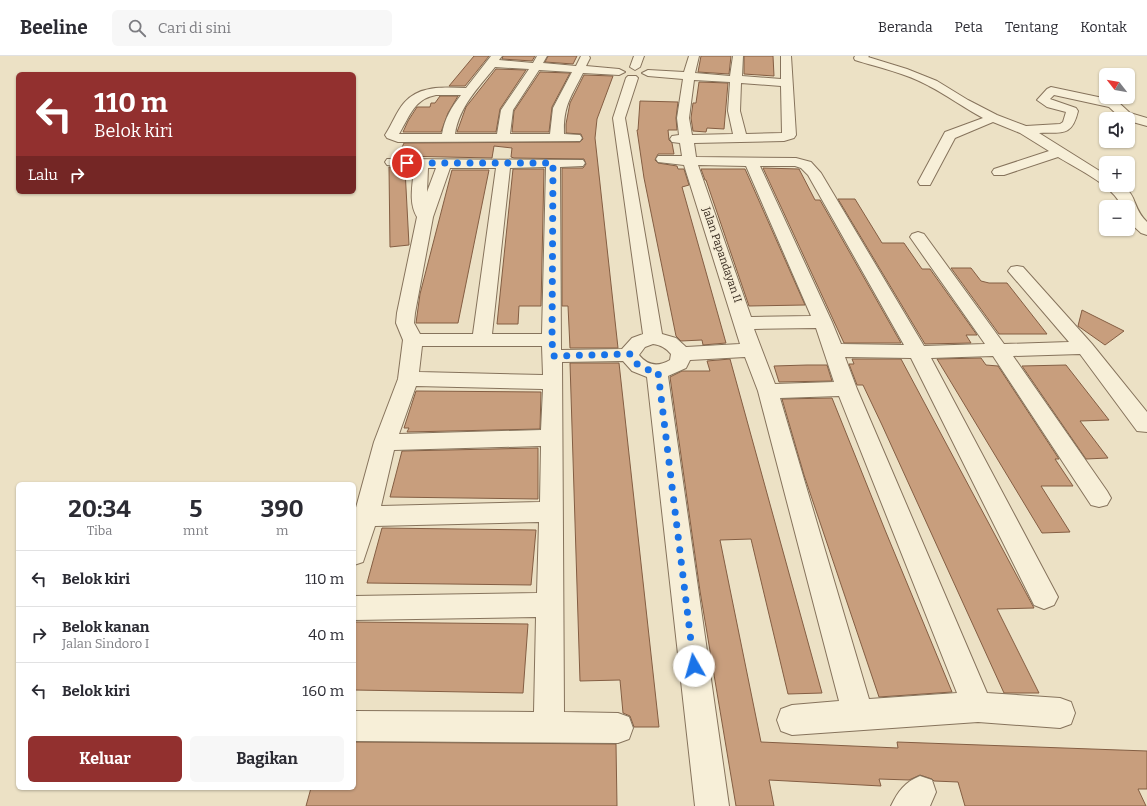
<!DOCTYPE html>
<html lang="id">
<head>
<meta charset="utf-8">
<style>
  body { margin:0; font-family:Bitter,serif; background:#f7f7f7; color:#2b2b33; height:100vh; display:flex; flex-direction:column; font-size:15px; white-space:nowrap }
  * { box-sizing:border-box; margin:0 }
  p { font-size:13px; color:#7c7c81 }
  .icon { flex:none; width:22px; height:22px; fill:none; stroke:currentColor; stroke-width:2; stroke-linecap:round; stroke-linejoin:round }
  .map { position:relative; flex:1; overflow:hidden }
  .side { position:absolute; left:16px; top:426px; width:340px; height:308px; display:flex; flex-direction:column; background:#fff; border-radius:6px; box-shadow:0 1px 3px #0004 }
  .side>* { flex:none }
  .guide { position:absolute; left:16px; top:16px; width:340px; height:122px; border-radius:6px; box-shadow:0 1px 3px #0004; background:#92302f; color:#fff; overflow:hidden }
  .needle { width:26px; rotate:301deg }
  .fabs { position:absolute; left:1099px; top:12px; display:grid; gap:8px }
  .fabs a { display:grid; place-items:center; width:36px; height:36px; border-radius:6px; background:#fff; box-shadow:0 1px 3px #0004; font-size:20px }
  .pin { position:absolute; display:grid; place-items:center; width:34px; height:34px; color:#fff; margin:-17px; border:2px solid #fff; border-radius:50%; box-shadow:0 1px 4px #0007 }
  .me { position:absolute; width:44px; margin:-22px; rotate:353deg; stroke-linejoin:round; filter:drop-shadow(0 0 3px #0008) }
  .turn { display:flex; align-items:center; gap:14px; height:84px; padding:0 12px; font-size:18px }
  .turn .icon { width:52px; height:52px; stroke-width:2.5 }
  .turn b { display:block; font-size:28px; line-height:34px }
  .then { display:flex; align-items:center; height:38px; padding:0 12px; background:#0003; gap:8px; font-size:15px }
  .eta { display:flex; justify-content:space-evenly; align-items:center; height:68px; text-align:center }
  .eta b { font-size:24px; font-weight:700; line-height:28px }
  .action { display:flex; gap:8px; margin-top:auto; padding:8px 12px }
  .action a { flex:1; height:46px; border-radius:6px; background:#92302f; color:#fff; font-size:16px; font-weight:700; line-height:46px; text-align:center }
  .action a+a { background:#f7f7f7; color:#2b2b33 }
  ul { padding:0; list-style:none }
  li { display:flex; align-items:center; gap:12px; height:56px; padding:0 12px; border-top:1px solid #e1e1e2 }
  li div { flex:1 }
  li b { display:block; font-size:15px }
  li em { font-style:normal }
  header { display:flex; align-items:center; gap:24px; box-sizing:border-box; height:56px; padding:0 20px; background:#fff; border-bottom:1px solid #e1e1e2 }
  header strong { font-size:19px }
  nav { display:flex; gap:22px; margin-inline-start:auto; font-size:14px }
  .search { width:280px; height:36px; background:#f7f7f7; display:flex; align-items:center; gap:10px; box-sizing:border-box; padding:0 14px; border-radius:6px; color:#7c7c81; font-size:15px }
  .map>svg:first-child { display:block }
  .building { fill:#c89e7d; stroke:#845e43 }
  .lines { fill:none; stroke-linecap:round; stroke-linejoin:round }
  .minor-casing { stroke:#86735c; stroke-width:2 }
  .minor { fill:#f7efd8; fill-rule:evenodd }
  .route { stroke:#1a73e8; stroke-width:7; stroke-dasharray:0 12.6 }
  .labels { text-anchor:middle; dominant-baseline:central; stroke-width:3; stroke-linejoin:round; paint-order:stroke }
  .far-street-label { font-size:11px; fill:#372b1f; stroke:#f4ebd4 }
</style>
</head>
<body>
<header>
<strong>Beeline</strong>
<div class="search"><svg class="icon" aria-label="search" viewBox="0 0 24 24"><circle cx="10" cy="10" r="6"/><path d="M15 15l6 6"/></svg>Cari di sini</div>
<nav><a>Beranda</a><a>Peta</a><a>Tentang</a><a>Kontak</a></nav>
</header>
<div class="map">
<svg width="1147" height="750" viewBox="0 0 1147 750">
  <rect width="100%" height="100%" fill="#ece1c5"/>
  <path class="building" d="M474 0H489L465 30H449Z
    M503 0H535L532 5 502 3Z
    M548 0H577L573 8 545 6Z
    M701 0H731L729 18 698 16Z
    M744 0H773L774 20 744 18Z
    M496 13 526 14 500 53 496 76H457L466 51Z
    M540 16 570 17 552 51 549 76H512L514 55Z
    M584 19 613 20 597 63 595 82 618 292H570L568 250H562V112H583L586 108 584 103 514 102 511 101 512 92 494 90 492 102 398 100 404 87 580 86 583 83 581 78 566 77V68L570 47Z
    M699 26 728 27 724 73 707 72 706 76 693 75 691 62 693 47H696Z
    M440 40H458L448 57 441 76H403L408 65 417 51H430L431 47H435Z
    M640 45 678 46 676 62 677 74H668L669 84 672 87 674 98H658L655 104 658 107 677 110 678 113H684L689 129 682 131 726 287 703 289 702 284 681 285 676 280 644 122 637 74H638Z
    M389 111 405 113 409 189 390 191Z
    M763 112 799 113 815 144H820L901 287H844Z
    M513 113H544L541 250H519L518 268H497Z
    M701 113H745L805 249 749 250 706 124H705Z
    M452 114H489L458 267H416L420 238Z
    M838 143H855L882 187H904L922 213H930L977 279H966L971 287 925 288Z
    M951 212H971L981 225 989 227H1007L1047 278H999Z
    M1082 254 1124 275 1105 289 1078 270Z
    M981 302 986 309 998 310 1059 403H1055L1073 430H1041L1070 476 1042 477 937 303Z
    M730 303 822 637 788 638 751 483 720 484 761 686 898 692 897 686 1147 695V733H1138L1146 750H965L958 726 934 725 932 723 920 719 909 724 879 723 881 730 769 724 774 750H736L700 535 670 321 682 315H710L707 305Z
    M852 303H901L1034 552 997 553 1039 637H1004L882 369 863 329H857L849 308H854Z
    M570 307H619L659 671H634L630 660 623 657 620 624 580 625Z
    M807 309H827L832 325 779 326 774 310Z
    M1066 309 1109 364 1080 365 1108 402 1086 403 1022 310Z
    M416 335 541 336 540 373 407 376 409 372H404Z
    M832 342 885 474 952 636 879 641 804 419 782 343Z
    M538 392V443L390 441 402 395Z
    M382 472 536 474 531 529 367 527Z
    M354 566 528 568 523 637 354 634Z
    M354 686 616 688 617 750H306L311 732H354Z"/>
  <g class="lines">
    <defs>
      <path id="minor" d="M491 0H502L499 4 533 7 537 0H547L543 7 576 10 581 0H589L590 2 586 10 619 13 625 16 619 19 583 17C571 41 563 50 564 78L580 79 582 82 580 85 398 86 387 82 385 79C392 69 396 56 404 47 419 29 445 31 466 32ZM495 11 529 13 501 54 497 78H455C459 51 478 32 495 11ZM539 14 572 16 553 52 550 78H510L513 54ZM436 39H461C451 52 445 62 442 78H399C410 60 414 43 436 39Z
        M634 0H644L640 11 635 14 630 11Z
        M689 0H699L695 17 730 20 733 0H743L742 20 781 23V0H791L796 79 794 82 784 85 694 87 696 101 796 102 811 106 821 117 924 290 985 288 910 181 912 178 918 176 924 178 1004 288 1069 286 1008 215 1011 211 1017 210 1023 211 1092 288 1147 356V376L1137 375 1080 298 1013 300 1107 435 1111 442 1107 449 1099 451 1091 449 993 300 931 302 1058 541 1054 549 1044 553 1034 549 911 302 845 301 857 333 987 637 1060 642 1071 646 1075 657 1071 668 1060 672 978 666 792 679 781 675 777 664 781 653 792 649 839 645 758 335 745 301 690 304 686 312 668 320 729 750H695L647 321 632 315 623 305 562 306 564 656 618 657 629 661 633 672 629 683 618 687 354 685V655L534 656 536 561 354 564V540L537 537 539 466 375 470 363 506 354 509V459L374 386 398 323 403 284 396 267 397 257 417 161C408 146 413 128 414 112L387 109 385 106 387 103 583 104 585 107 583 110 560 111 561 294 622 293 632 282 643 278 613 62 626 22 628 20H636L638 22 625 62 662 278 676 282 686 291 740 288 684 109 658 106 656 103 658 100H682L680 87 672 86 670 83 672 80 679 79 677 62 683 23 648 20 642 17 648 14 684 16ZM694 24 730 26 728 55 733 78 692 79 689 62ZM741 27 781 30 782 77 746 78 740 55ZM698 109 746 110 811 260 751 261ZM760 110H795L801 112 808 119 904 289 841 288 832 266ZM546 111 542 278H492L510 112ZM428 112H436L427 136ZM450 112H496L473 278H420L414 267 415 257 433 161ZM816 272 834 326 775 328 754 273ZM653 288C661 289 666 292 671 298L670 304C658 311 648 310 639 299L645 291ZM422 290H542L543 319 419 316ZM416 330 543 333 541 374 399 378ZM839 340 957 637 869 643 780 342ZM541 390 540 446 381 450 394 394Z
        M855 0H869L868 1 907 13 937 25 968 44 997 59 1026 70 1060 68 1063 66 1066 56 1047 51 1037 44 1047 33 1051 31 1117 45 1130 57 1147 62V70L1122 63 1109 51 1054 39 1050 43 1076 52 1078 55C1072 81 1062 76 1039 77L1106 119V129C1141 129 1128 148 1147 166V179L1141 177 1129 166 1128 151H1122C1113 129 1079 114 1058 101L1004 119H994L992 116 994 113 1049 95 1020 77 993 66 955 82 930 129H920L918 126 945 76 983 62C964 52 947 39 929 30 906 17 880 12 855 4L854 2Z
        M920 720 932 724 936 736 930 750H891C898 735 905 726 920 720Z"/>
    </defs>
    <use href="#minor" class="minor-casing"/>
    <use href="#minor" class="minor"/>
  </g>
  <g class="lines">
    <path class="route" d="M407 107H553L552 284 553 300 630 298C636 311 644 313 658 316L694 610"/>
  </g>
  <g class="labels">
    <g class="far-street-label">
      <text transform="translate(722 199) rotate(71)">Jalan Papandayan II</text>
    </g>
  </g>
</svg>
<div class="fabs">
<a><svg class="needle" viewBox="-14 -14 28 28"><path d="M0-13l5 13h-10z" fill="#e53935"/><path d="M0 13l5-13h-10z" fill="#7c7c81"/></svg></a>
<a><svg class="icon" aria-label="sound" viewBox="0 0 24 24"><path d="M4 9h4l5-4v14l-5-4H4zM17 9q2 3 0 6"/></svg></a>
<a>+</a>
<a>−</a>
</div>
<div class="pin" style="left:407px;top:107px;background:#d93025"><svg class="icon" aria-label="arrive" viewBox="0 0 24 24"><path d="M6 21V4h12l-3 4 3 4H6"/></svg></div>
<svg class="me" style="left:694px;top:610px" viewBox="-20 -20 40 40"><circle r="19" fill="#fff"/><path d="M0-13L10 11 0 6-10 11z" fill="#1a73e8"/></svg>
<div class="guide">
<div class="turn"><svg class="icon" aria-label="left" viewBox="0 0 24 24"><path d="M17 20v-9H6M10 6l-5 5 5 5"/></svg><div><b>110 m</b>Belok kiri</div></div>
<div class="then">Lalu<svg class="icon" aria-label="right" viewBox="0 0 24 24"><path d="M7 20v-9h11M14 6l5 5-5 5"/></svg></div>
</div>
<section class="side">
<div class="eta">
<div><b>20:34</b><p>Tiba</p></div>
<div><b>5</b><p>mnt</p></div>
<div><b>390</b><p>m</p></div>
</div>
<ul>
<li><svg class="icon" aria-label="left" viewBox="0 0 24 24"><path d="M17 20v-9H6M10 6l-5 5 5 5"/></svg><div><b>Belok kiri</b></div><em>110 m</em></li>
<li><svg class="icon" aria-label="right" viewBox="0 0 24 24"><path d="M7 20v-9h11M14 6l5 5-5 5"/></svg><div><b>Belok kanan</b><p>Jalan Sindoro I</p></div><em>40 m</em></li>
<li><svg class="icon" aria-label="left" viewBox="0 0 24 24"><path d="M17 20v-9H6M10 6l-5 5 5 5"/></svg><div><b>Belok kiri</b></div><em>160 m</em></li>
</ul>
<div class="action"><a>Keluar</a><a>Bagikan</a></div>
</section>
</div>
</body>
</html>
